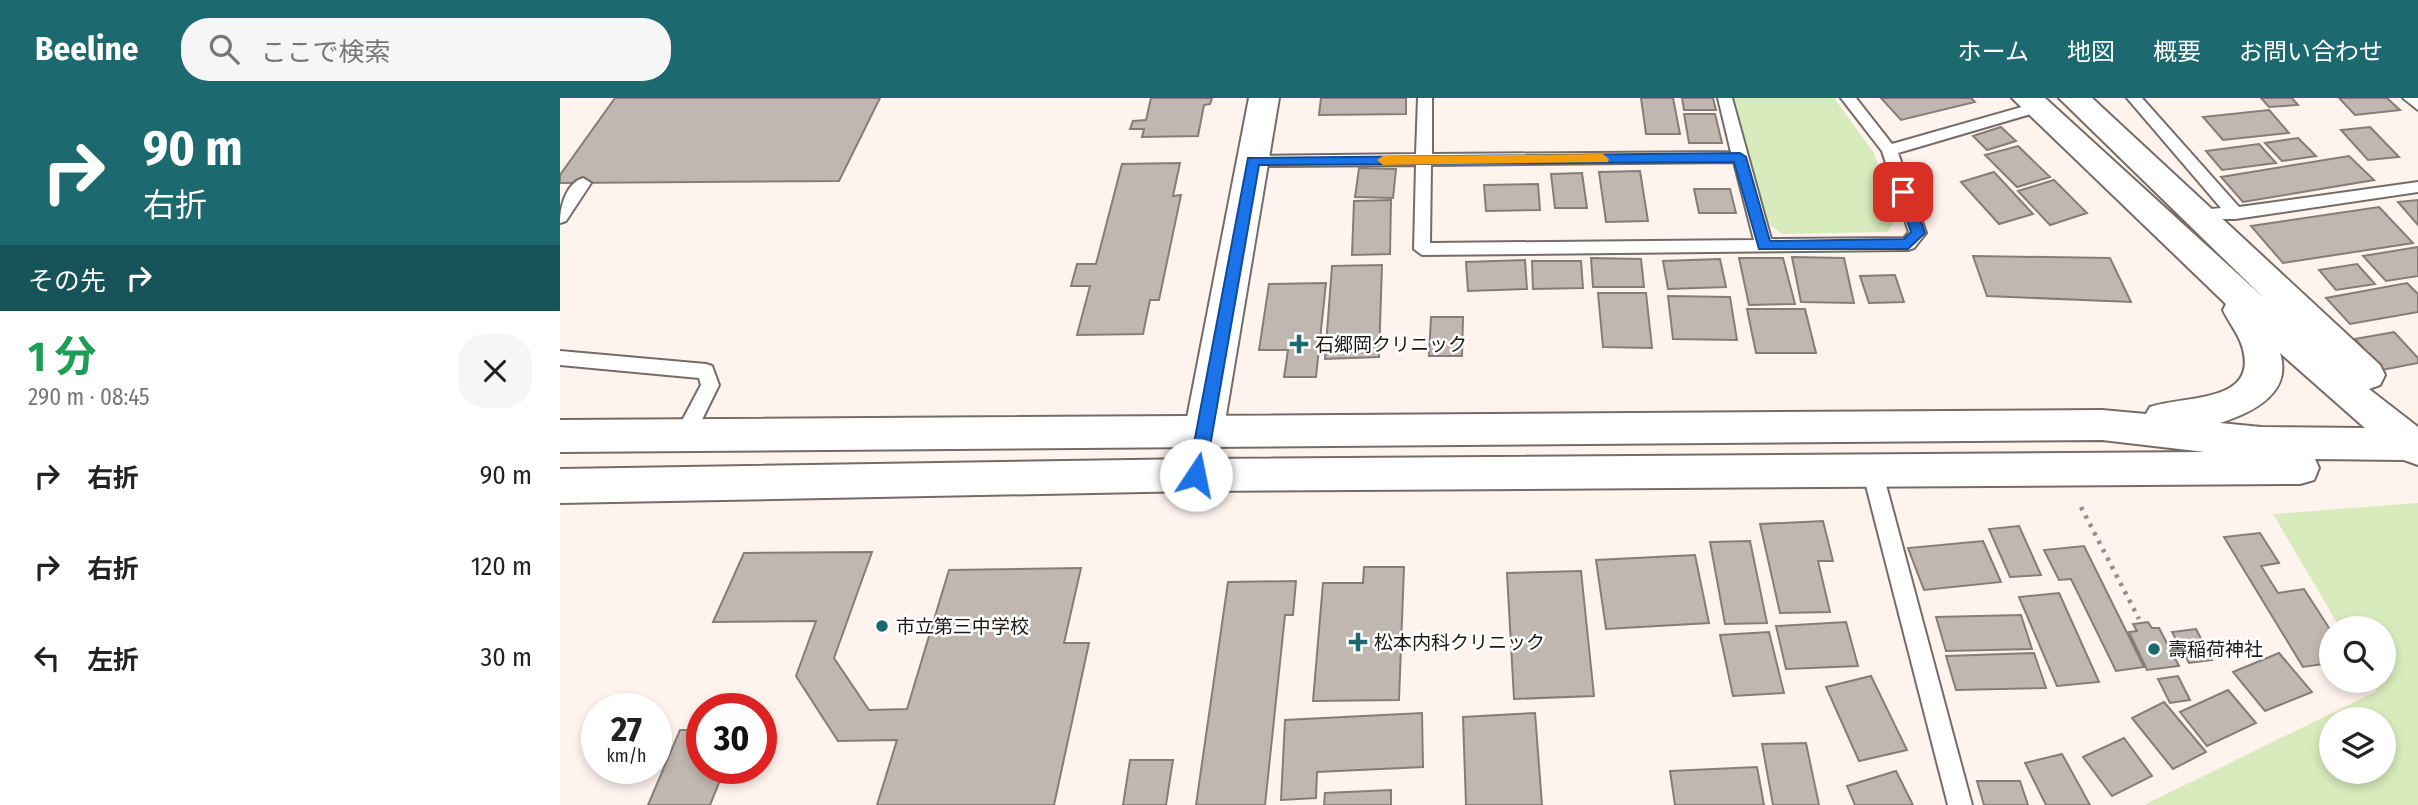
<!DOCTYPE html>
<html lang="ja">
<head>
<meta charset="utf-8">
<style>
  body { margin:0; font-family:"Fira Sans Condensed","Noto Sans JP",sans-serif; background:#f6f6f6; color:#222; height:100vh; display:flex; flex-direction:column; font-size:26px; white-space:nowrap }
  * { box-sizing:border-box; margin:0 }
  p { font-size:23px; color:#767676 }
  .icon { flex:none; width:38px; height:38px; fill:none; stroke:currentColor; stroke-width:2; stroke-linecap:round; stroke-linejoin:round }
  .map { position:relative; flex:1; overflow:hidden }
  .drawer { display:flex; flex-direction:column; background:#fff; width:560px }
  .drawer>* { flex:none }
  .guide { background:#1d6970; color:#fff; overflow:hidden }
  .controls { position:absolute; left:1759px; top:518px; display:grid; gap:14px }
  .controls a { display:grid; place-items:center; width:77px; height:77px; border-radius:50%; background:#fff; box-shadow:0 4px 10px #0003; font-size:35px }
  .speed { position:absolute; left:21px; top:595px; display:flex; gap:14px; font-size:35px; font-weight:700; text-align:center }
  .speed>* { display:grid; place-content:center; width:91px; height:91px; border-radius:50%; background:#fff; box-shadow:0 4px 10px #0003; line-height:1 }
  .speed small { font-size:18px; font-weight:400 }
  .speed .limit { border:10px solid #d22; background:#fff; color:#111 }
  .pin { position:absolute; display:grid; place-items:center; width:60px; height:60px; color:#fff; margin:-30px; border-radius:14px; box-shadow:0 4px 10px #0006 }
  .me { position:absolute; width:77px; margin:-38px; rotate:11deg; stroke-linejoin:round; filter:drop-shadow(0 0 5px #0008) }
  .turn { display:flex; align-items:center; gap:24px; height:147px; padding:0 28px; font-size:32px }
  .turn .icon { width:91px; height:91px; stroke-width:2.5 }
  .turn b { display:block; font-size:49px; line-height:60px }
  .then { display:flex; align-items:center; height:66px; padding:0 28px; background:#0003; gap:14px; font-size:26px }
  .round { display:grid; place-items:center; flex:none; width:74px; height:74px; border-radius:28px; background:#f6f6f6 }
  .summary { display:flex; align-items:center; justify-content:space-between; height:119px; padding:0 28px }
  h1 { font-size:42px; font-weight:700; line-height:52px; color:#1e9e55 }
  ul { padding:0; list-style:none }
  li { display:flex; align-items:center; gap:21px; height:91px; padding:0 28px }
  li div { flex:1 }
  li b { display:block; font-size:26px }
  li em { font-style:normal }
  header { display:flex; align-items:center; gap:42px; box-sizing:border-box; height:98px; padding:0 35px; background:#1d6970; color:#fff }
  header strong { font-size:33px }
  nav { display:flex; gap:38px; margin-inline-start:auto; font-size:24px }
  .search { width:490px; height:63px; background:#f6f6f6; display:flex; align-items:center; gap:18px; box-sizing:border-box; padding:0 24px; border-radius:28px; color:#767676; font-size:26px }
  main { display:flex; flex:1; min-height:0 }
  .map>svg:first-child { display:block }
  .green { fill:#d8ebbc; fill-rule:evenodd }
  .building { fill:#c0b7b0; stroke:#867d77; stroke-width:2 }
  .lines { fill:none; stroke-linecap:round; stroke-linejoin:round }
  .service-casing { stroke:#756b67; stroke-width:4 }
  .minor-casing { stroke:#756b67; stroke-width:4 }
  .tertiary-casing { stroke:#756b67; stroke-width:4 }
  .path { stroke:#978f8b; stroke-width:4.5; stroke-dasharray:3.5 6; stroke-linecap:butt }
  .service { fill:#fff; fill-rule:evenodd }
  .minor { fill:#fff; fill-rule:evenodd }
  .tertiary { fill:#fff; fill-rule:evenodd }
  .route { fill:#1a73e8; stroke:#114b97; stroke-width:2 }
  .slow { fill:#f59e0b }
  .poi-dot { fill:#1d6970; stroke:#fff; stroke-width:2.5 }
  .labels { text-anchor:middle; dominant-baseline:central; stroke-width:5; stroke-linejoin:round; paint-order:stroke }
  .poi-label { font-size:19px; fill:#1c1816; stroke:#fff; text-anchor:start }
</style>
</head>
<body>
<header>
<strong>Beeline</strong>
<div class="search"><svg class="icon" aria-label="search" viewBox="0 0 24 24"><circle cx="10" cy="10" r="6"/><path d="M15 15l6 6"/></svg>ここで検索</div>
<nav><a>ホーム</a><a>地図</a><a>概要</a><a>お問い合わせ</a></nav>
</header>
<main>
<section class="drawer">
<div class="guide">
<div class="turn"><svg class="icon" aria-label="right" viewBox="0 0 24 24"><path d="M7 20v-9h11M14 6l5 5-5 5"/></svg><div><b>90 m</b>右折</div></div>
<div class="then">その先<svg class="icon" aria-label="right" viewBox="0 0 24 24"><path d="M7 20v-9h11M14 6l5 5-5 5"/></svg></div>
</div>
<div class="summary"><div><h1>1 分</h1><p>290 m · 08:45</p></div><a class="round"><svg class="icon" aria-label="close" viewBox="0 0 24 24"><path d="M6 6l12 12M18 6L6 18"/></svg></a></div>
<ul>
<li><svg class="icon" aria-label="right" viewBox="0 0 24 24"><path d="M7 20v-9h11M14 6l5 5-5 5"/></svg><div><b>右折</b></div><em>90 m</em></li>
<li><svg class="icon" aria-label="right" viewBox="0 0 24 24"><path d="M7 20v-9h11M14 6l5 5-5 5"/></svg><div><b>右折</b></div><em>120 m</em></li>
<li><svg class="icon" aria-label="left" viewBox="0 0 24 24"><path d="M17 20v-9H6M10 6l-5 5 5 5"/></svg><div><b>左折</b></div><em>30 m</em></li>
</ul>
</section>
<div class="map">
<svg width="1858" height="707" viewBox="0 0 1858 707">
  <rect width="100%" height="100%" fill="#fff3ee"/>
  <path class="green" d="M1174 0H1274L1314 55 1337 121 1327 134 1222 136 1208 125Z
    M1858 405V707H1584L1817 593 1811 583H1824V530H1780L1713 416ZM1771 621H1824V674H1771Z"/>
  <path class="building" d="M55 0H320L279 83 0 85V77Z
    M591 0H652L650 6 644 7 638 38 582 39 584 31H570L573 23 586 22Z
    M761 0H846V16L759 17Z
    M1081 0H1113L1120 36H1086Z
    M1122 0H1153L1156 12H1124Z
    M1321 0H1411L1415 4 1341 22Z
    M1701 0H1732L1738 7 1709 9Z
    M1779 0H1827L1840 12 1795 17Z
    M1709 12 1729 35 1663 42 1643 19Z
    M1124 16H1155L1162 45H1129Z
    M1441 29 1456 43 1427 52 1413 38Z
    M1810 29 1839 59 1808 62 1781 32Z
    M1738 40 1756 58 1722 63 1705 45Z
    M1699 46 1716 65 1662 72 1646 53Z
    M1458 48 1490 79 1457 89 1425 57Z
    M1789 58 1814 82 1683 104 1661 79Z
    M620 65 613 98 621 97 599 202H590L583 236 517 237 530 188H511L517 166H536L562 66Z
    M799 70 836 71 833 100 795 99Z
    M1080 73 1088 123 1046 124 1039 74Z
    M1434 74 1473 116 1439 126 1401 84Z
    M1022 75 1027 110H995L991 76Z
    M1494 82 1527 115 1490 127 1458 93Z
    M978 86 980 112 926 113 924 87Z
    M1134 91H1170L1176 115H1139Z
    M831 102 830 156 792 157 794 103Z
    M1858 102V127L1838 104Z
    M1819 109 1853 145 1723 165 1691 128Z
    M1858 149V178L1826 183 1803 158Z
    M1413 158 1550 160 1571 204 1427 198Z
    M1232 159 1284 160 1294 205 1241 204Z
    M1031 160 1081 161 1084 189H1033Z
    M1179 160H1223L1235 206 1189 207Z
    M1160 161 1166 189 1108 191 1103 163Z
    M965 162 967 191 908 193 906 164Z
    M972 163H1021L1023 190 973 191Z
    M1797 166 1815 186 1776 192 1759 172Z
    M822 167 819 259 765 261 772 168Z
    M1335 177 1344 204 1309 205 1300 178Z
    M766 185 756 279H724L728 252H699L709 186Z
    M1847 185 1858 196V214L1790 226 1766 200Z
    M1038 195H1086L1092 250 1043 249Z
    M1108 198 1170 199 1177 242 1113 241Z
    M1187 211H1245L1256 255H1196Z
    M871 219H903L902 258H869Z
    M1834 234 1858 260V265L1822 272 1795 241Z
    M1263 423 1273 463H1258L1270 514 1220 515 1200 426Z
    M1459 428 1481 477 1450 479 1429 431Z
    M1700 435 1719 465 1701 468 1718 495 1744 491 1771 533V565L1743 569 1664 439Z
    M1190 443 1207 525 1165 526 1150 444Z
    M1423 443 1441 484 1364 492 1348 450Z
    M1524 448 1584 569 1556 573 1511 481 1499 482 1484 452Z
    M312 454 274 560 309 612 347 611 389 472 521 470 504 545H529L494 707H317L337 642 278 643 236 578 256 523 153 524 184 455Z
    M1135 457 1149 525 1046 531 1036 462Z
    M804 469H844L839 602 753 603 763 485H803Z
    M1021 473 1034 598 954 601 947 475Z
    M736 483 733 517H725L705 707H636L668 484Z
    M1499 495 1539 584 1497 588 1459 499Z
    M1461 517 1472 551 1386 553 1376 519Z
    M1286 524 1298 568 1226 571 1216 528Z
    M1588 524 1592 530H1599L1619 568 1587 572 1569 534 1577 533 1573 526Z
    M1636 531 1652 562 1629 565 1612 534Z
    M1209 534 1224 595 1173 598 1160 537Z
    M1474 555 1486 590 1396 592 1386 558Z
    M1719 555 1752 594 1705 613 1673 574Z
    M1311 578 1347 652 1299 663 1266 589Z
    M1618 578 1630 602 1610 605 1598 581Z
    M1668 592 1696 625 1647 648 1620 614Z
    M1604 604 1646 654 1613 671 1572 620Z
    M862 615 863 669 757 674 756 700 721 702 725 622Z
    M975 615 982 707H906L903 619Z
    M120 632H142V670H165L150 707H88Z
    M1564 640 1592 678 1552 698 1523 659Z
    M1246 645 1259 707H1213L1202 646Z
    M1502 656 1530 707H1486L1465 665Z
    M570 662H613L606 707H563Z
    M1197 669 1204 707H1115L1110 673Z
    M1336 673 1353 707H1295L1287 688Z
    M1417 683H1460L1468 707H1424Z
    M831 692V707H764L765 695Z"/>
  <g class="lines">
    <defs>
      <path id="service" d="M858 0H872V56L1171 54 1158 0H1172L1211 141 1344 140 1349 134 1322 53 1281 0H1296L1332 46 1476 5 1483 10 1481 13 1338 55 1366 135 1354 150 1348 152 862 157 854 151 856 67 693 68 685 63 693 58 856 56ZM1174 64 1194 142 870 145 871 67Z
        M1567 0H1582L1679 109 1858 84V94L1675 121H1629V113L1661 110Z
        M1843 0H1858V12Z
        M23 80 31 85 6 123 0 125C0 109 6 85 23 80Z
        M0 253 146 266 152 268 159 287 131 344H117L114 338 141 287 139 280 0 267Z
        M1312 364 1319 366 1322 372 1412 707H1388L1302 372 1305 366Z"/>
      <path id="minor" d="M689 0H719L656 377 650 389 636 393 622 389 616 377Z"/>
      <path id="tertiary" d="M1452 0H1485L1704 200 1499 0H1532L1820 267 1825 277 1820 287 1809 291 1858 329V367L1844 362 1755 361 1759 370 1754 382 1740 386 636 393 0 405V371L636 361 1645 354 1542 342 0 354V322L1542 312 1586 316 1590 309C1626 297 1703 306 1681 245 1677 234 1668 223 1663 212L1666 206ZM1720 255 1805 330 1701 329 1660 325C1691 315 1733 296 1720 255Z"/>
    </defs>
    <use href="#service" class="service-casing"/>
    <use href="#minor" class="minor-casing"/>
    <use href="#tertiary" class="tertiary-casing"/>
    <path class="path" d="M1521 409 1579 521"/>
    <use href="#service" class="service"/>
    <use href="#minor" class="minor"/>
    <use href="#tertiary" class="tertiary"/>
  </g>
  <path class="route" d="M1180 55 1186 59 1210 143 1344 141 1351 134 1337 94 1343 89 1350 94 1365 135 1348 151H1199L1174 64 699 67 645 377 642 382H631L628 377 688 60Z"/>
  <path class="slow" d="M1043 56 1049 61 1048 64 823 67 817 62 823 58Z"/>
  <g class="poi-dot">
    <path d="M735.5 235.5h7v7h7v7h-7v7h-7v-7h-7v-7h7z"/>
    <circle cx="322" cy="528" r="7"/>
    <path d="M794.5 533.5h7v7h7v7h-7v7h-7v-7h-7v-7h7z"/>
    <circle cx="1594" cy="551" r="7"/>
  </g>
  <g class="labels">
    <g class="poi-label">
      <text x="755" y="246">石郷岡クリニック</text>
      <text x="336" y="528">市立第三中学校</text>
      <text x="814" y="544">松本内科クリニック</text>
      <text x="1608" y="551">壽稲荷神社</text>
    </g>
  </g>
</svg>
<div class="controls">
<a><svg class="icon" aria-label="search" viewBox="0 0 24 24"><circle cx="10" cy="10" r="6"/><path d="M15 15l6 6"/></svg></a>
<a><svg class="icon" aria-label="layers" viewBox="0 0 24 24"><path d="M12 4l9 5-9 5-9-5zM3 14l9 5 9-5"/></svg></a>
</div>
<div class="speed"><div>27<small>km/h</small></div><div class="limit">30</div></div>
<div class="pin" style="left:1343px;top:94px;background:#d93025"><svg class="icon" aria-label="arrive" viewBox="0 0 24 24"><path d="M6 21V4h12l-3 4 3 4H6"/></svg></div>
<svg class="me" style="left:636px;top:377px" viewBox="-20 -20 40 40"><circle r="19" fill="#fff"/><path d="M0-13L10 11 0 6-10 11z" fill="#1a73e8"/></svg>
</div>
</main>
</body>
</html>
